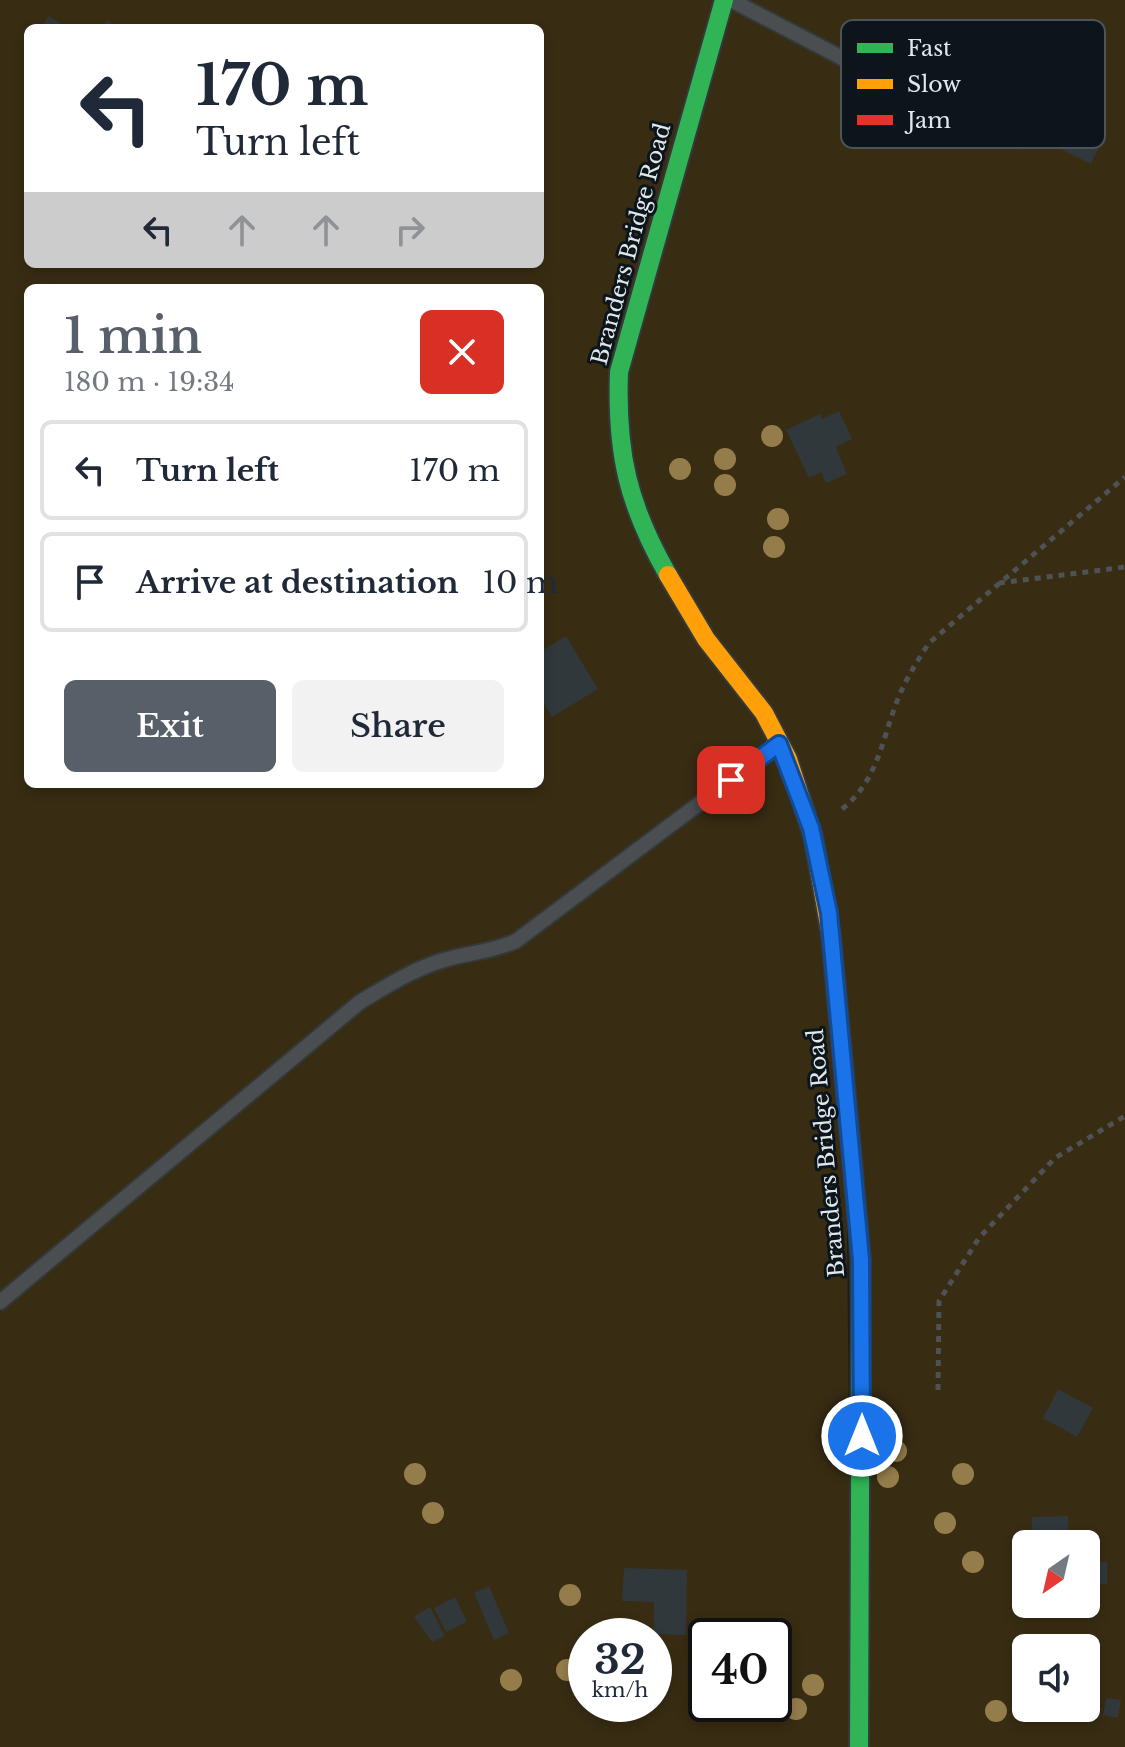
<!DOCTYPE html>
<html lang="en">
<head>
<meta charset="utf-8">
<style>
  body { margin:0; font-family:"Libre Baskerville",serif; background:#f2f2f3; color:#1f2937; height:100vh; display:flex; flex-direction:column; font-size:30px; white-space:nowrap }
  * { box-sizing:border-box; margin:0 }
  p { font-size:26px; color:#747a83 }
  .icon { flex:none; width:44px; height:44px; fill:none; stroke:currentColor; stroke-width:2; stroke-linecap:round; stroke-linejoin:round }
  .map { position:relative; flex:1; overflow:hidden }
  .sheet { position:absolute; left:24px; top:284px; width:520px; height:504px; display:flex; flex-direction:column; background:#fff; border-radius:12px; box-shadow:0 4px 12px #0003 }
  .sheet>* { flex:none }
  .top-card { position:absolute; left:24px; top:24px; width:520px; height:244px; border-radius:12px; box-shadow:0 4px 12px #0003; background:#fff; color:#1f2937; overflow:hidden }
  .needle { width:52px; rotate:214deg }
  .buttons { position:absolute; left:1012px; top:1530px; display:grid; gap:16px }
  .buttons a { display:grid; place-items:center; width:88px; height:88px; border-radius:12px; background:#fff; box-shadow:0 4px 12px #0003; font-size:40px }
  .speed { position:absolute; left:568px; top:1618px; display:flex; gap:16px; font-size:40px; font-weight:700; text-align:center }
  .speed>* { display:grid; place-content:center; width:104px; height:104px; border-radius:50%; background:#fff; box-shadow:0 4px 12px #0003; line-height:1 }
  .speed small { font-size:20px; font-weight:400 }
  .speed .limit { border:4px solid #111; border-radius:12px; background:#fff; color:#111 }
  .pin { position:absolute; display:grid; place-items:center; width:68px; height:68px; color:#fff; margin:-34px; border-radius:16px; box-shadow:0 4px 12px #0006 }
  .me { position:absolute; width:88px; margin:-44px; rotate:0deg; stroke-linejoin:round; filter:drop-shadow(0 0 6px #0008) }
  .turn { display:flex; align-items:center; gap:28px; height:168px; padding:0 40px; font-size:36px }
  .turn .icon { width:104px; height:104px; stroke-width:2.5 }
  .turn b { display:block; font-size:56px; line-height:68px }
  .lanes { display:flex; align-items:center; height:76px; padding:0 40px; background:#0003; justify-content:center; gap:40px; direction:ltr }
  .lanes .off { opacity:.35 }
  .round { display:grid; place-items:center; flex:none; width:84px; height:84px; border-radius:12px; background:#f2f2f3 }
  .head { display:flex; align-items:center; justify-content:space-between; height:136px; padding:0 40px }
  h1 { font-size:48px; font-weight:600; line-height:60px; color:#575f68 }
  .action { display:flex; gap:16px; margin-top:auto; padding:16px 40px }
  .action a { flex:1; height:92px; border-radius:12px; background:#575f68; color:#fff; font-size:32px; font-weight:600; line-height:92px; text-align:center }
  .action a+a { background:#f2f2f3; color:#1f2937 }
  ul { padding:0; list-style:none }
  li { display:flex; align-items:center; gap:24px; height:100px; margin:0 16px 12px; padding:0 24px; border:4px solid #e0e1e3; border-radius:12px }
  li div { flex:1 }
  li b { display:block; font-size:30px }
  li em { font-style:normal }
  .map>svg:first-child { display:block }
  .green { fill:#382c13; fill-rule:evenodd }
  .building { fill:#30383c }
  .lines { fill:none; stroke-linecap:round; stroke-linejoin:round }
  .lane-casing { stroke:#34393a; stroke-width:18 }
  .fast-casing { stroke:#34393a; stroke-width:22 }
  .slow-casing { stroke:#34393a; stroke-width:22 }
  .jam-casing { stroke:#34393a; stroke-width:22 }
  .path { stroke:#4e5254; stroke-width:5; stroke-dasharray:6 6; stroke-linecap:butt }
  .lane { stroke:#4a4e50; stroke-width:14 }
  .fast { stroke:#30b455; stroke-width:18 }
  .slow { stroke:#ff9f0a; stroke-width:18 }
  .jam { stroke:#e5322d; stroke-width:18 }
  .tree { fill:#957d4b }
  .route-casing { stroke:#114b97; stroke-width:20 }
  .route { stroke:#1a73e8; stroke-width:14 }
  .labels { text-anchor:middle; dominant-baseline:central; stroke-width:6; stroke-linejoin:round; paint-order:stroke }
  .street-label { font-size:22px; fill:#e1e8eb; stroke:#0c151b }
  .key { fill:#0c151b; stroke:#4c5459; stroke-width:2 }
  .key-label { font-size:22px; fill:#e1e8eb }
</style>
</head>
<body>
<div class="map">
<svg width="1125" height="1747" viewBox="0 0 1125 1747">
  <rect width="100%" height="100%" fill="#181e20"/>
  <path class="green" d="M0 0H1125V1747H859L846 1131 852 1747H0ZM28 28H540V264H28ZM28 288H540V784H28ZM1026 1544H1086V1604H1026ZM586 1636H654V1704H586ZM706 1636H774V1704H706ZM1026 1648H1086V1708H1026Z"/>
  <path class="building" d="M49 16 68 28H41Z
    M108 20 116 28H100Z
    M1014 78 1046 92 1020 150 974 128 990 99 1002 104Z
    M1070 127 1101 143 1091 164 1059 148Z
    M839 411 852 439 836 447 847 474 826 483 821 472 809 478 786 430 820 414 822 419Z
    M566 636 598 689 552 717 540 697V652Z
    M1058 1389 1093 1408 1077 1437 1043 1418Z
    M1068 1516 1069 1544H1027V1535H1032V1517Z
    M1086 1562H1107V1584H1086Z
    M624 1568 687 1570 686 1635 654 1634V1602L622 1601Z
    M489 1586 509 1633 494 1640 474 1593Z
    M455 1597 467 1622 446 1632 434 1608Z
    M430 1607 445 1636 432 1642 414 1616Z
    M1047 1635 1078 1639 1077 1648H1046Z
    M1106 1698 1121 1700 1118 1718 1103 1715Z"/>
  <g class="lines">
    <defs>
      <path id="lane" d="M731 0 842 58 972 135
        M0 1302 360 1002C387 986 413 969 444 960 470 952 488 953 516 941L776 746"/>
      <path id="fast" d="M668 575C628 505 616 453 619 372L724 0
        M851 1148 861 1260 859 1747"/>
      <path id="slow" d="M668 575 706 639 764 713 788 759 813 836 831 936"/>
      <path id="jam" d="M831 936 851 1148"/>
    </defs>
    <use href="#lane" class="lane-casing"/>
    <use href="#fast" class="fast-casing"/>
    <use href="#slow" class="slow-casing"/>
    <use href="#jam" class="jam-casing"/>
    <path class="path" d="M999 583 1125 567
      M842 809C877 781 881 744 896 704 904 682 916 663 929 643L1125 477
      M938 1390 939 1301 979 1238 1055 1158 1125 1116"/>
    <use href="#lane" class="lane"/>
    <use href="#fast" class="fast"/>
    <use href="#slow" class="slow"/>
    <use href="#jam" class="jam"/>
  </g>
  <g class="tree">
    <circle cx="772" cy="436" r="11"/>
    <circle cx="725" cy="459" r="11"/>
    <circle cx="680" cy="469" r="11"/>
    <circle cx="725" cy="485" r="11"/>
    <circle cx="778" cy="519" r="11"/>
    <circle cx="774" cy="547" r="11"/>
    <circle cx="896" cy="1451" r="11"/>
    <circle cx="415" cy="1474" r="11"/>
    <circle cx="963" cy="1474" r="11"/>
    <circle cx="888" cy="1477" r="11"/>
    <circle cx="433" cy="1513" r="11"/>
    <circle cx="945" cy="1523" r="11"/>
    <circle cx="973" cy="1562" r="11"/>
    <circle cx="570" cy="1595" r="11"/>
    <circle cx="567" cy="1670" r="11"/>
    <circle cx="511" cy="1680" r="11"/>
    <circle cx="813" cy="1685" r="11"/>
    <circle cx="796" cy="1709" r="11"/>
    <circle cx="996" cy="1711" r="11"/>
  </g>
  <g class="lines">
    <defs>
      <path id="route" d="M731 780 779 744 811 828 829 913 861 1260 862 1436"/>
    </defs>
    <use href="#route" class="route-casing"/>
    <use href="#route" class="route"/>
  </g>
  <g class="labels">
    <g class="street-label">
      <text transform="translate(631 244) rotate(-75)">Branders Bridge Road</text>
      <text transform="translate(826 1153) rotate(-95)">Branders Bridge Road</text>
    </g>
  </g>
  <rect x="841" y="20" width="264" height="128" rx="12" class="key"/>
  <rect x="857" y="43" width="36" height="10" fill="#30b455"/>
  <rect x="857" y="79" width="36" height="10" fill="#ff9f0a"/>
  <rect x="857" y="115" width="36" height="10" fill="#e5322d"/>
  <g class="key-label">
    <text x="907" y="56">Fast</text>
    <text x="907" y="92">Slow</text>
    <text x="907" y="128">Jam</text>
  </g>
</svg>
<div class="buttons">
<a><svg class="needle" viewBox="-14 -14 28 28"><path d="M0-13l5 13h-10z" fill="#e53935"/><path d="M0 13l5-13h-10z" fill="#747a83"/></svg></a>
<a><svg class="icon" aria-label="sound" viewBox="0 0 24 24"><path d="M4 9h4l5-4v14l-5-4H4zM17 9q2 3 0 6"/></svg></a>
</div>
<div class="speed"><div>32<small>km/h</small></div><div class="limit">40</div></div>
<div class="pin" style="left:731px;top:780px;background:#d93025"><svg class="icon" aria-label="arrive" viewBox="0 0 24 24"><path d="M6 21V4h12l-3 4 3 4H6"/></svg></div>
<svg class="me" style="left:862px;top:1436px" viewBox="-20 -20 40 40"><circle r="17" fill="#1a73e8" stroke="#fff" stroke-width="3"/><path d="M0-11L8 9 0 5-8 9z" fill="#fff"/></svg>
<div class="top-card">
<div class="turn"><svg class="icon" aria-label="left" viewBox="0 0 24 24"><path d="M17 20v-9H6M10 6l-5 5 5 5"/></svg><div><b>170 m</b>Turn left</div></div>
<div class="lanes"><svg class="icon" aria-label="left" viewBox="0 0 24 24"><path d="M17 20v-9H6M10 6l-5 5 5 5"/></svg><svg class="icon off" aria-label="ahead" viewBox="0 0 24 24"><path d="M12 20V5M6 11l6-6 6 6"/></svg><svg class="icon off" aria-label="ahead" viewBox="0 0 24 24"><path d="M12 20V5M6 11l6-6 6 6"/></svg><svg class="icon off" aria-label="right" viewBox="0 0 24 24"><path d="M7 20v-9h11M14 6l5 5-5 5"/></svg></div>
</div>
<section class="sheet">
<div class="head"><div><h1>1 min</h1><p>180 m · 19:34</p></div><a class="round" style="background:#d93025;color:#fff"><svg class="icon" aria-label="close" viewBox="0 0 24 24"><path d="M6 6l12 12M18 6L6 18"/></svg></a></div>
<ul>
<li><svg class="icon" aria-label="left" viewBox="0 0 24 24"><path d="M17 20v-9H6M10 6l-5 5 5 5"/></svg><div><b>Turn left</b></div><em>170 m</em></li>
<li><svg class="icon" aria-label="arrive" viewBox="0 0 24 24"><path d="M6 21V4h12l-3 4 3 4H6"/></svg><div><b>Arrive at destination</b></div><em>10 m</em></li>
</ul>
<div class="action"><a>Exit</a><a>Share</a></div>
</section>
</div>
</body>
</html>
